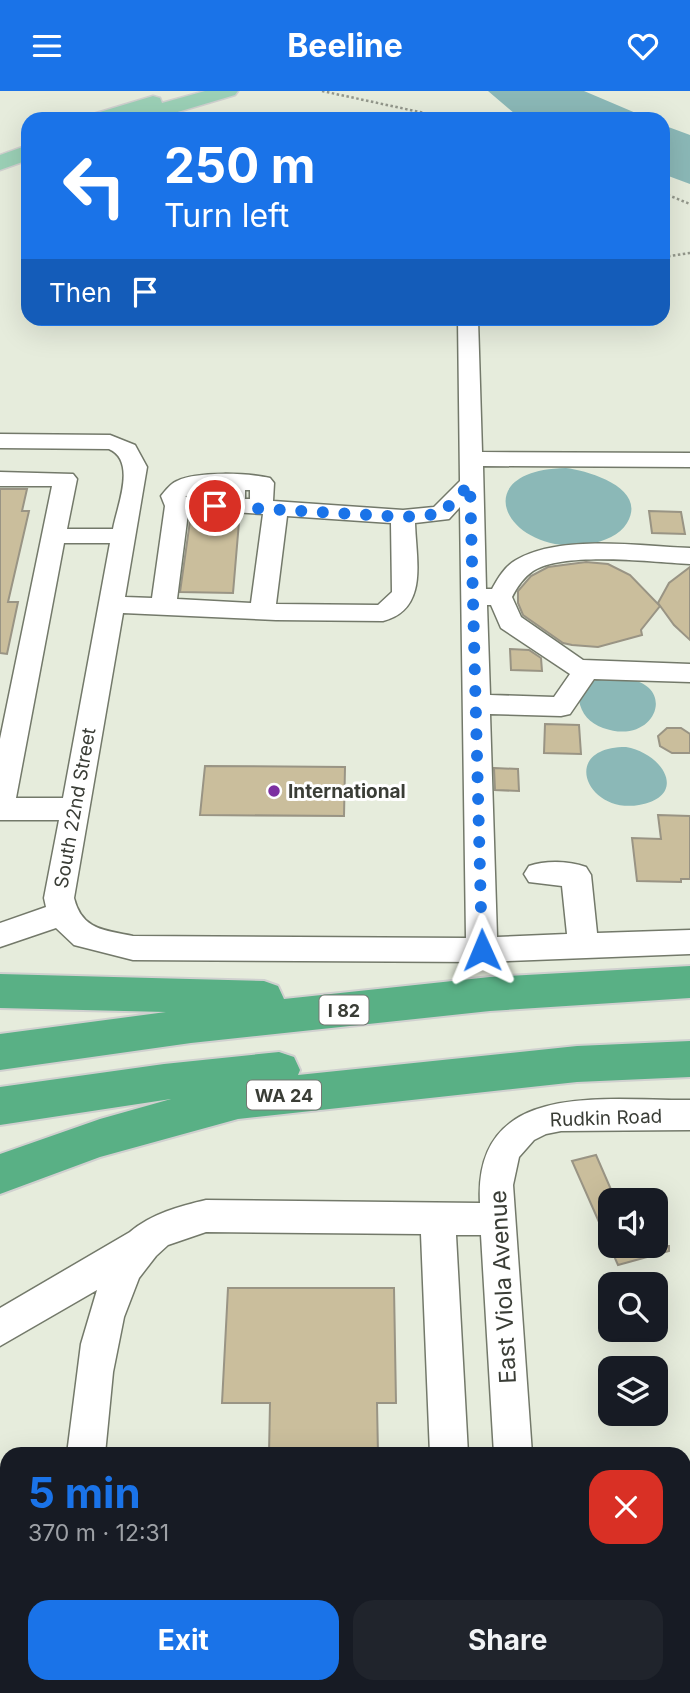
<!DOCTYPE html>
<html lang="en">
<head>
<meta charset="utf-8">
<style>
  body { margin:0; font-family:Inter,sans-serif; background:#20242c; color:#f1f3f6; height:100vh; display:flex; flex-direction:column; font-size:26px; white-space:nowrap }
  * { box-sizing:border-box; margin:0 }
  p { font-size:23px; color:#9ea1a6 }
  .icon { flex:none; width:38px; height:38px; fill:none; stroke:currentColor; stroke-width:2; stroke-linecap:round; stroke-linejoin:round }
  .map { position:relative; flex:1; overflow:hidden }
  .details { position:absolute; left:0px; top:1356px; width:691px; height:247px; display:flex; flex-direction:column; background:#171b24; border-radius:21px 21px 0 0; box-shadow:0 7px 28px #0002 }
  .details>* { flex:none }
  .banner { position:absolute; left:21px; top:21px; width:649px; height:214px; border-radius:21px; box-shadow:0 7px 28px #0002; background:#1a73e8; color:#fff; overflow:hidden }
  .buttons { position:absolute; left:598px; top:1097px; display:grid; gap:14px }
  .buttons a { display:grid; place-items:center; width:70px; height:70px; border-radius:14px; background:#171b24; box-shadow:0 7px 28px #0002; font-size:35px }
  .pin { position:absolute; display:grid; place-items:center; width:60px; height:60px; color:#fff; margin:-30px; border:4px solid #fff; border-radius:50%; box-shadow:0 2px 7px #0007 }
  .me { position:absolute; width:77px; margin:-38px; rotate:359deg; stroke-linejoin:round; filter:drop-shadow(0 0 5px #0008) }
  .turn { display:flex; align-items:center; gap:24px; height:147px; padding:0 28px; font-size:32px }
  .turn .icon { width:91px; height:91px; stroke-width:2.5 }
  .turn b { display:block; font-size:49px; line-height:60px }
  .then { display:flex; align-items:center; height:66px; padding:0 28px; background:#0003; gap:14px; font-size:26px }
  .round { display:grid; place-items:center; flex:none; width:74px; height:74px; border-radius:21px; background:#20242c }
  .headline { display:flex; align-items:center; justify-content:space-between; height:119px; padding:0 28px }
  h1 { font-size:42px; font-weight:700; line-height:52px; color:#1a73e8 }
  .cta { display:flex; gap:14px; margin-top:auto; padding:14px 28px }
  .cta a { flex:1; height:80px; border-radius:21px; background:#1a73e8; color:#fff; font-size:28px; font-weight:700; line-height:80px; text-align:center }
  .cta a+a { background:#20242c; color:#f1f3f6 }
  header { display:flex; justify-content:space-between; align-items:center; height:91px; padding:0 28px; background:#1a73e8; color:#fff; font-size:32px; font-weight:700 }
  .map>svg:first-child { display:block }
  .water { fill:#8bb8b7 }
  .building { fill:#cabe9c; stroke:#999484; stroke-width:2 }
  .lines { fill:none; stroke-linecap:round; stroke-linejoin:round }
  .minor-casing { stroke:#73796a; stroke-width:3 }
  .major-casing { stroke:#d0d0cf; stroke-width:3 }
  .highway-casing { stroke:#d0d0cf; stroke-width:4 }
  .path { stroke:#93978b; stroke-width:2.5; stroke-dasharray:2.5 2.5; stroke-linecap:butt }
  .minor { fill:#fff; fill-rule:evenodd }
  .major { fill:#9bd0b6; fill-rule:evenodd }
  .highway { fill:#59b085; fill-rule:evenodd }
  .route { stroke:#1a73e8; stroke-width:12; stroke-dasharray:0 21.6 }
  .poi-dot { fill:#7d30a1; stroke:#fff; stroke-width:2.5 }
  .labels { text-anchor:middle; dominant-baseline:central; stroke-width:6; stroke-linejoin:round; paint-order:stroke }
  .shield { fill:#fff; stroke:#757772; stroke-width:2 }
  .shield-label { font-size:18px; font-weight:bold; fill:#3a3d36 }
  .poi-label { font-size:19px; font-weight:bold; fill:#3a3d36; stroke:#fff; text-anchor:start }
  .street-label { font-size:19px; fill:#3a3d36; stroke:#fff }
  .near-street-label { font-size:23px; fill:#3a3d36; stroke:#fff }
</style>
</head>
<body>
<header><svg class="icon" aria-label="menu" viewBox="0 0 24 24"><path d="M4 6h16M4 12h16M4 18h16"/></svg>Beeline<svg class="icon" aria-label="heart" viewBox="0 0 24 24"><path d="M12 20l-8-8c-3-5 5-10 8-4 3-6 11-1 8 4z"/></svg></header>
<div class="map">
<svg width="690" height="1602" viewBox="0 0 690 1602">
  <rect width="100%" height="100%" fill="#e6ecdc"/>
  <path class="water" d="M488 0H584L650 28H521Z
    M663 34 690 44V93L663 83Z
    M566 377C589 380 648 397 627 432 620 444 604 450 590 453 507 467 462 379 566 377Z
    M599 588C608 588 618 587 627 588 678 594 656 656 603 637 590 632 581 623 579 609L591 591Z
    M626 656C665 663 688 706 639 714 586 723 559 656 626 656Z"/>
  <path class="building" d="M0 398H27L22 420H29L8 511H18L7 563 0 562Z
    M649 420 681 421 685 443 652 442Z
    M190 430 239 431 233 502 180 501Z
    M586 471 608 473 630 484 660 515 641 539 642 544 598 556 572 554 563 552 523 524 518 512V500L531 485 548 476Z
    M690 476V549L674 534 658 512 669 492Z
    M510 558 529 559 541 567 542 580 511 579Z
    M545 633 579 634 581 663 544 662Z
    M667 637H681L690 643V662H672L660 655 658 645Z
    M205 675 345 676 344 725 200 724Z
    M494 677 518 678 519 700 495 699Z
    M658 724 690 725V788H681V791L637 790 632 747 661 748Z
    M596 1064 616 1110H611V1155H669V1160L618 1174 572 1070Z
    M228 1197H394L396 1312H377L378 1363H269L270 1312H222Z"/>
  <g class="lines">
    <defs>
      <path id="minor" d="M458 228H478L482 361 690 362V376L483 375 486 498H492C498 487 505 475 516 469 560 443 640 455 690 457V473C652 471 564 460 533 480 523 487 517 496 512 506L521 526 583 569 690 573V591L594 588 570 623 561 625 490 623 497 846 567 843 562 795 529 791 524 783 529 775C546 769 569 770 586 776L591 784 597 842 690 839V863L482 871 133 869 74 854 56 837 0 856V832L46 816 44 807 59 729H0V648L52 395H0V381L73 383 77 388 67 438H113C117 415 137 370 109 358L0 357V343L110 344 135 354 147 376 125 506 152 507 165 415 161 405C166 399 170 393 177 390 197 380 249 382 270 387L274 392 273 410 403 419 434 416 460 390ZM222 398V407L185 406 196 399ZM245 399H250V408H245ZM460 416 466 847 133 845C104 839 82 839 74 807L123 522 276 529 383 530C429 518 416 469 415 432L449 428ZM233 421 263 423 251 512 177 508 188 422ZM287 425 391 432 392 501 378 514 276 513ZM64 452H110L63 707H16ZM487 514H491L501 537 570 583 554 606 490 604Z
        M690 1009V1039L561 1040 546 1043 534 1049 519 1066 513 1094 532 1363H494L481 1144H456L468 1363H430L421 1143 206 1141 168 1154 156 1165 139 1187 124 1226 113 1281 105 1363H67L81 1253 97 1199 0 1255V1217L130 1141C151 1123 180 1115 206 1109L480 1112C473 987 606 1010 690 1009Z
        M38 1596H80L79 1602H37Z
        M506 1596H548L549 1602H507Z"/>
      <path id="major" d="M205 0H238L235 4 154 28H86L90 24 153 5 160 7 162 12Z
        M28 54V69L0 79V64Z"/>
      <path id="highway" d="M690 875V907L490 920 191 952 0 979V943L166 921 0 917V883L264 890 278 895 284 908 490 886Z
        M690 950V986L577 991 238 1028 100 1066 0 1103V1063L100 1028 171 1008 0 1034V996L164 973 279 961 294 966 300 979 298 984 577 955Z"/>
    </defs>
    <use href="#minor" class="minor-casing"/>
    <use href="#major" class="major-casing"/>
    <use href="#highway" class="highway-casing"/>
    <path class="path" d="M322 0 452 28
      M663 102 690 113
      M663 166 690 162"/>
    <use href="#minor" class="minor"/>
    <use href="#major" class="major"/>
    <use href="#highway" class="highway"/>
  </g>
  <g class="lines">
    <path class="route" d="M215 415 403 426 441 423 470 393 482 859"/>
  </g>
  <circle class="poi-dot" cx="274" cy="700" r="7"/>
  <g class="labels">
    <g class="shield">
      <rect x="319.5" y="904.5" width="49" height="29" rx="5"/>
      <rect x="247" y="989.5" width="74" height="29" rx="5"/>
    </g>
    <g class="shield-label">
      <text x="344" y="919">I 82</text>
      <text x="284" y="1004">WA 24</text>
    </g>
    <g class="poi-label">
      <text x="288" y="700">International</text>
    </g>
    <g class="street-label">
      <text transform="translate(75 717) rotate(-80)">South 22nd Street</text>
      <text transform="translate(606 1027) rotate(-2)">Rudkin Road</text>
    </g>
    <g class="near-street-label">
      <text transform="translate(503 1196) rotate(-93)">East Viola Avenue</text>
    </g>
  </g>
</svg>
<div class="buttons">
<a><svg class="icon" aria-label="sound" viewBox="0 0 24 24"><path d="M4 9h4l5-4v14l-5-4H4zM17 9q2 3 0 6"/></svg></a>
<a><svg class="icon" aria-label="search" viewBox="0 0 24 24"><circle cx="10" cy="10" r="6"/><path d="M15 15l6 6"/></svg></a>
<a><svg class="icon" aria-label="layers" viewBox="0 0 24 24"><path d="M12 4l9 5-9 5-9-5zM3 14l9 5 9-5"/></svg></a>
</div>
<div class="pin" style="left:215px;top:415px;background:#d93025"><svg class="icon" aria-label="arrive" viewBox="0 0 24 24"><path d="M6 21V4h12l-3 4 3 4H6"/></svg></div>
<svg class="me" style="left:482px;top:859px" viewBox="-20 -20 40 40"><path d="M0-17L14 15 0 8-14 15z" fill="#1a73e8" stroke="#fff" stroke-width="4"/></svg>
<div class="banner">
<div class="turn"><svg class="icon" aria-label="left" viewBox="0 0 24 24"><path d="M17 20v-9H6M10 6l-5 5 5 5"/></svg><div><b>250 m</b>Turn left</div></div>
<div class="then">Then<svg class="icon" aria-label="arrive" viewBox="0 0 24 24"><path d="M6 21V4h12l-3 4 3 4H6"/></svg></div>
</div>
<section class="details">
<div class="headline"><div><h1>5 min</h1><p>370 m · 12:31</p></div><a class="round" style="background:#d93025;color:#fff"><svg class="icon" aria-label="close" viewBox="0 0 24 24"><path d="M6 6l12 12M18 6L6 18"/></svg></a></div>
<div class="cta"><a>Exit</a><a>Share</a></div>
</section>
</div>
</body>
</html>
